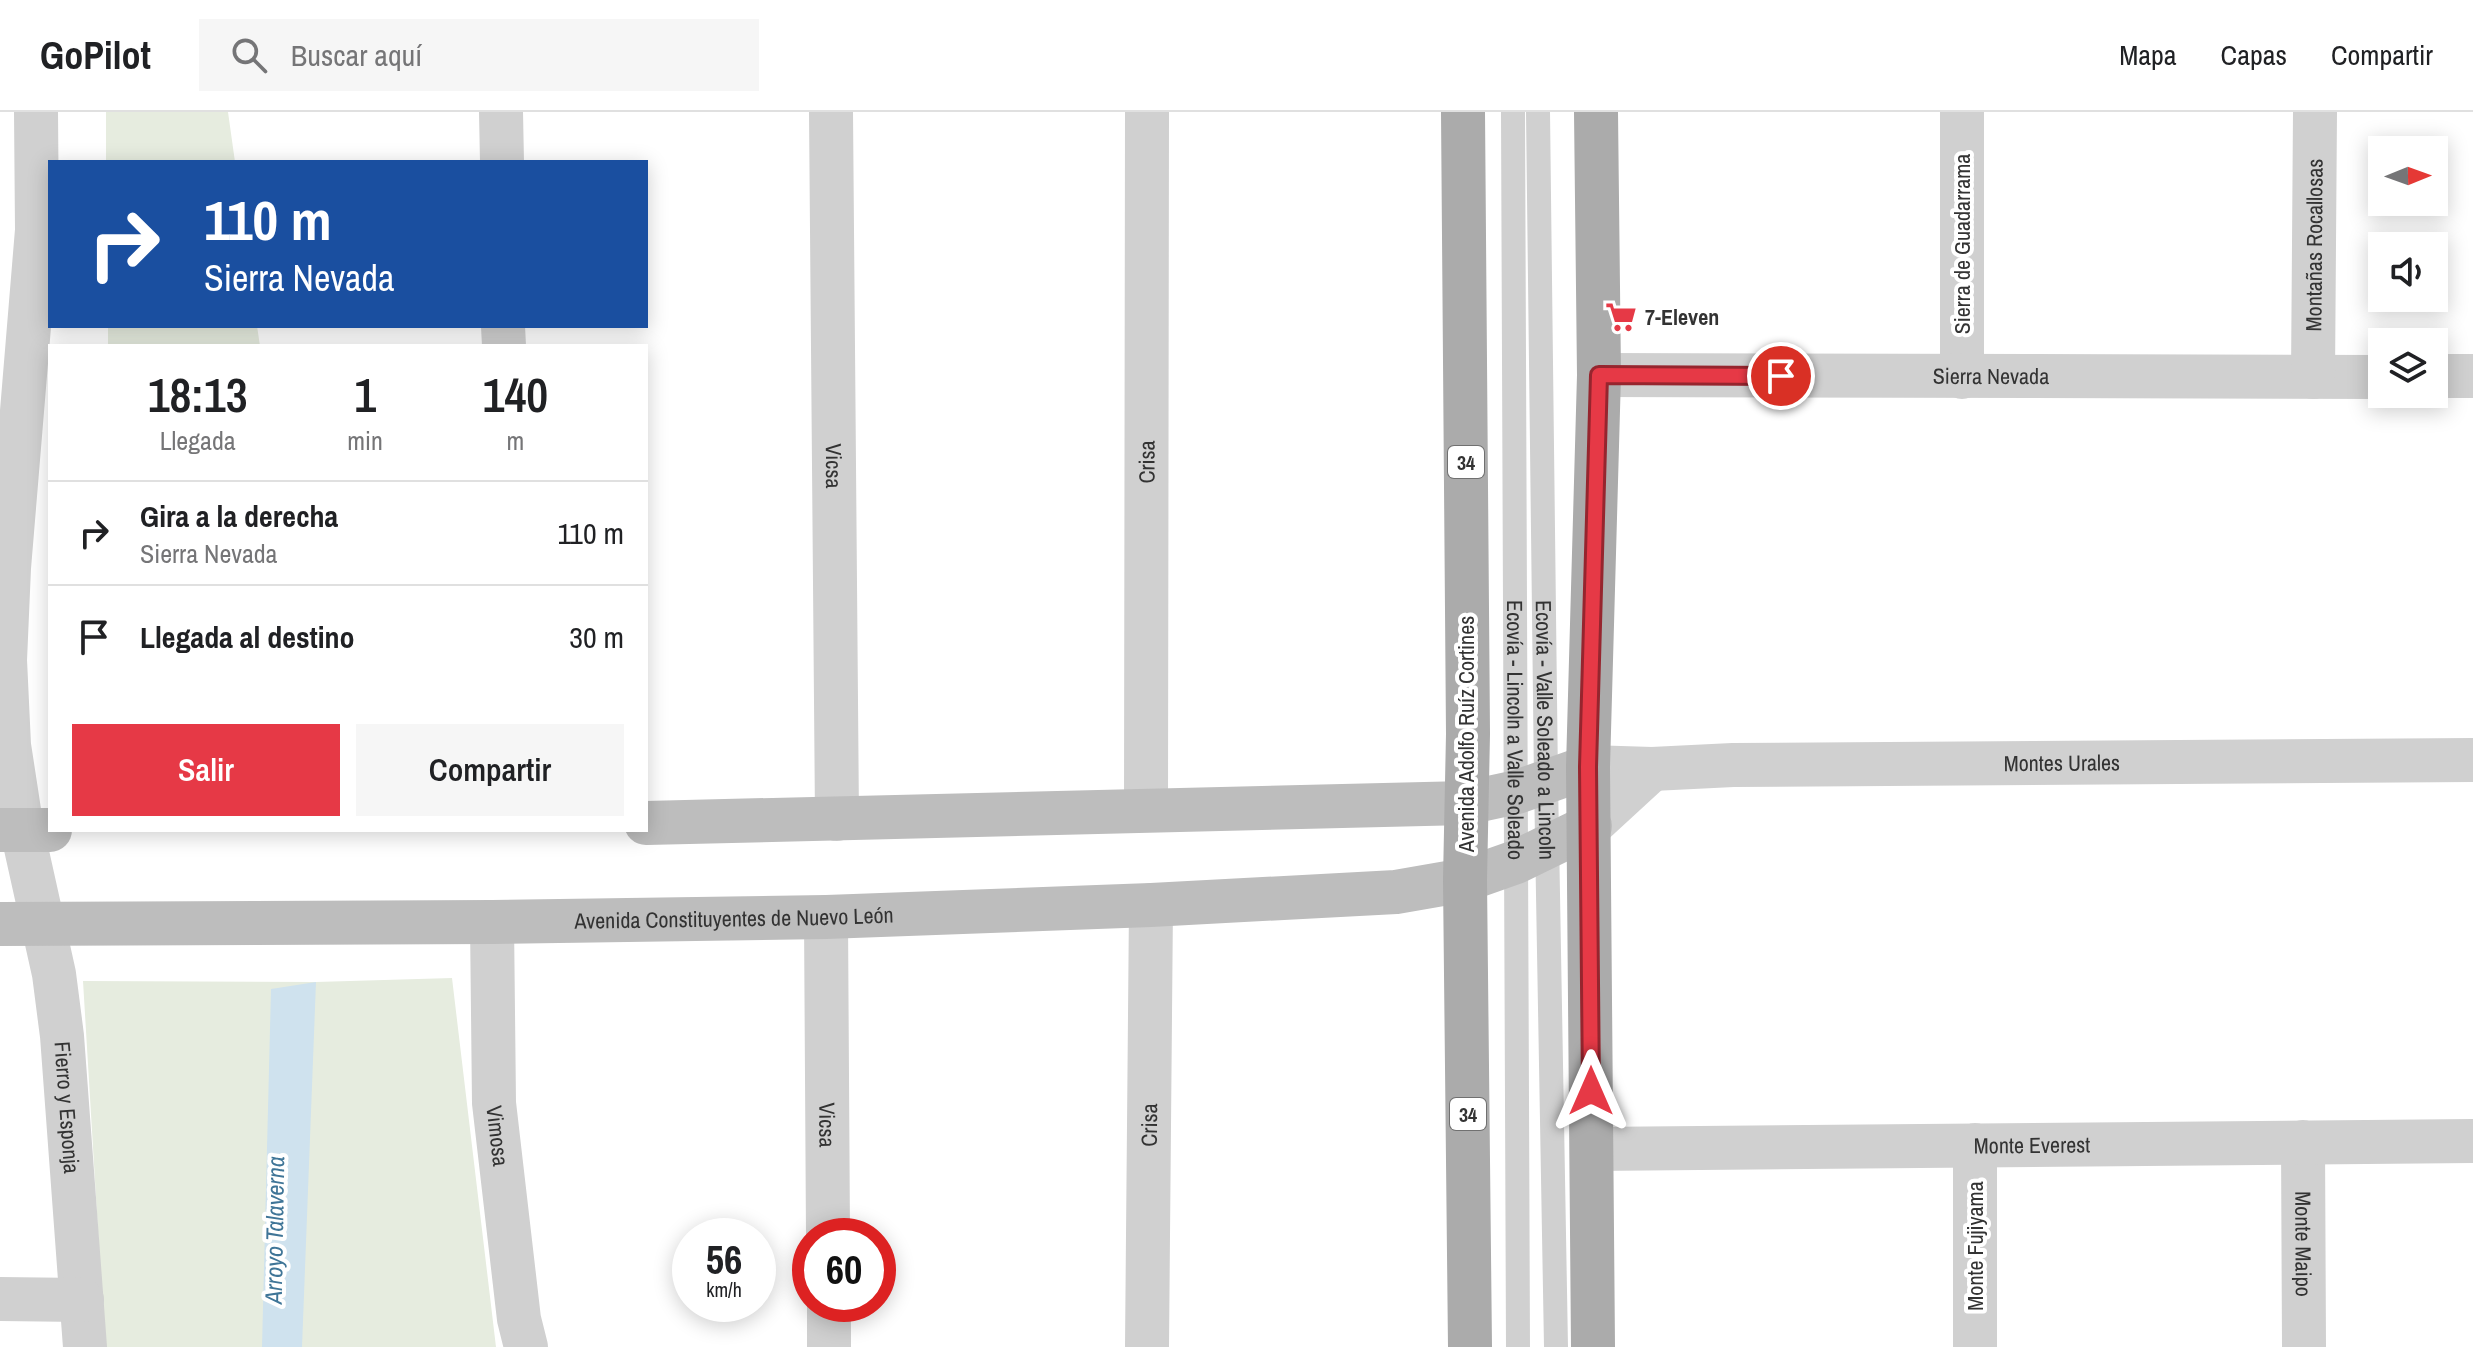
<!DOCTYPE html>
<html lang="es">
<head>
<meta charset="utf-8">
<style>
  body { margin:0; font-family:"Archivo Narrow",sans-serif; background:#f6f6f6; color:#202124; height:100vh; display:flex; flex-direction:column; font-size:30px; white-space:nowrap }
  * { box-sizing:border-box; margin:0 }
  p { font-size:26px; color:#757577 }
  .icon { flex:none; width:44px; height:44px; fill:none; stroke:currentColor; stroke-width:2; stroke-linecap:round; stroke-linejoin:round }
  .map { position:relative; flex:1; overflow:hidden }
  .drawer { position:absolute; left:48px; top:232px; width:600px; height:488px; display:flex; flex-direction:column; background:#fff; border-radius:0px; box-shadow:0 4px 20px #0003 }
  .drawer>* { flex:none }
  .guide { position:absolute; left:48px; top:48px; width:600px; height:168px; border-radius:0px; box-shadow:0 4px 20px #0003; background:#1a4fa0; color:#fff; overflow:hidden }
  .needle { width:52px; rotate:89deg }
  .tools { position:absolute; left:2368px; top:24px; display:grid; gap:16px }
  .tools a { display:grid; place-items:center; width:80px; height:80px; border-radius:0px; background:#fff; box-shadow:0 4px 20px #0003; font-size:40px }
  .speed { position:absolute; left:672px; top:1106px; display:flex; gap:16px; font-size:40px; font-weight:700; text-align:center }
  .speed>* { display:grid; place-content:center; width:104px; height:104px; border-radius:50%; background:#fff; box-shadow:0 4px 20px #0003; line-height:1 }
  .speed small { font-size:20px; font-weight:400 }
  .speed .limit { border:12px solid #d22; background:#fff; color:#111 }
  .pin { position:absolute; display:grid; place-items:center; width:68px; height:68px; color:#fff; margin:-34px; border:4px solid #fff; border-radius:50%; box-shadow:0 2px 8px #0007 }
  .me { position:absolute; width:88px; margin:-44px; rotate:0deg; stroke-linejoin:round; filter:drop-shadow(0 0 6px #0008) }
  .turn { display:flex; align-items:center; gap:28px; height:168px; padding:0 24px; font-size:36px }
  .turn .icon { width:104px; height:104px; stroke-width:2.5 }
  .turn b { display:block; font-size:56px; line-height:68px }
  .eta { display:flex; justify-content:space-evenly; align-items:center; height:136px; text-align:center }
  .eta b { font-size:48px; font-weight:600; line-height:56px }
  .button { display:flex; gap:16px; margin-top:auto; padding:16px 24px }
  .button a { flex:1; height:92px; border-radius:0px; background:#e63946; color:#fff; font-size:32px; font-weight:600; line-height:92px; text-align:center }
  .button a+a { background:#f6f6f6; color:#202124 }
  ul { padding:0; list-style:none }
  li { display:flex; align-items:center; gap:24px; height:104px; padding:0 24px; border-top:2px solid #e0e0e0 }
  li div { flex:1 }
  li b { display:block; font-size:30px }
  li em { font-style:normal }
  header { display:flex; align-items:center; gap:48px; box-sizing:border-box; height:112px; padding:0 40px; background:#fff; border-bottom:2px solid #e0e0e0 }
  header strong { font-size:38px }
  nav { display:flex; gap:44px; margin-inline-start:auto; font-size:28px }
  .search { width:560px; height:72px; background:#f6f6f6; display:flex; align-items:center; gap:20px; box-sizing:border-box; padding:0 28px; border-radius:0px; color:#757577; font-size:30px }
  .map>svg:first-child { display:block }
  .green { fill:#e6ecdf }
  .water { fill:#cfe2ee }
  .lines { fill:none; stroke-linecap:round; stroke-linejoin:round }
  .lane { stroke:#d0d0d0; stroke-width:24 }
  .street { stroke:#d0d0d0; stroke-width:44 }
  .secondary { stroke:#bdbdbd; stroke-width:44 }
  .primary { stroke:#ababab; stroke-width:44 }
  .route-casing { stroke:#96252e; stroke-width:20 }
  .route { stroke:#e63946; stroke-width:14 }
  .labels { text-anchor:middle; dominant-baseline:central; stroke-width:8; stroke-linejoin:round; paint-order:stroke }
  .shield { fill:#fff; stroke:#707070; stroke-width:2 }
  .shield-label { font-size:20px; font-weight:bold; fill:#333 }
  .street-label { font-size:22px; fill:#333; stroke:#fff }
  .poi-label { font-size:22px; font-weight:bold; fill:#333; stroke:#fff; text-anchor:start }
  .water-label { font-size:24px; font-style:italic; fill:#3f7597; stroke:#fff }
</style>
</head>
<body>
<header>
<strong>GoPilot</strong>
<div class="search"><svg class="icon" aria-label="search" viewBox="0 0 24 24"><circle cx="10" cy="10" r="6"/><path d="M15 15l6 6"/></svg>Buscar aquí</div>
<nav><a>Mapa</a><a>Capas</a><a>Compartir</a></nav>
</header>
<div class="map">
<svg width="2473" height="1235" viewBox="0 0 2473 1235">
  <rect width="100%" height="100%" fill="#fff"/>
  <path class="green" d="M106 0H228L235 50H106Z
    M108 214H257L260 234H108Z
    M452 866 496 1235H105L83 869 316 870Z"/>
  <path class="water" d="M316 870 302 1235H262L271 877Z"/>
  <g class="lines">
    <g class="lane">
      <path id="s1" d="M1513 0 1518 1235"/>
      <path id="s2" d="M1538 0 1546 669 1556 1235"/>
    </g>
    <g class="street">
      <path id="s3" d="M36 0 37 118 9 456 5 548 9 633 22 718 54 862 62 924 85 1235"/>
      <path d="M501 0 502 50"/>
      <path id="s4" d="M831 0 837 707"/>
      <path d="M1962 0V265"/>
      <path d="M503 214 504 234"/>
      <path id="s5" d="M1599 263 2382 265"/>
      <path d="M2434 264H2473"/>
      <path id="s6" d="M2313 265 2315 0"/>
      <path id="s7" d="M1588 655 1652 657 1733 653 2473 648"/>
      <path id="s8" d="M1146 698 1147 0"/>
      <path d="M1590 714 1652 657"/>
      <path id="s9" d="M826 805 828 1124"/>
      <path id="s10" d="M492 810 494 991 519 1207 526 1235"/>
      <path id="s11" d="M2303 1030 2304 1235"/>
      <path id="s12" d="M1592 1037 2473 1029"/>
      <path d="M0 1187 82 1188"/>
      <path d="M829 1192V1235"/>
      <path id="s13" d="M1147 1235 1151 793"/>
      <path d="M1975 1235V1033"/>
    </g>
    <g class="secondary">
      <path d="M646 711 1466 691 1517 680 1588 655"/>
      <path d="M0 718H50"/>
      <path id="s14" d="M0 812 492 810 826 805 1151 793 1396 780 1465 768 1516 750 1590 714"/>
    </g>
    <path class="primary" d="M1463 0 1468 622 1465 768 1470 1235
      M1593 1235 1588 655 1599 263 1596 0"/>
  </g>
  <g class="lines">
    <defs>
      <path id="route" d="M1591 979 1588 655 1599 263 1781 264"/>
    </defs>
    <use href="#route" class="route-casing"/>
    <use href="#route" class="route"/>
  </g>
  <defs>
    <symbol id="supermarket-bare" viewBox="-9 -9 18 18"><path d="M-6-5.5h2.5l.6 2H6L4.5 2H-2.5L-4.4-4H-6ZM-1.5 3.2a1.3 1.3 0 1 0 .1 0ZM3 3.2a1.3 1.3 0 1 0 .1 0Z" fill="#e63946" stroke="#fff" stroke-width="2.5" paint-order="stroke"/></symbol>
  </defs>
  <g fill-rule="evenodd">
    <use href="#supermarket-bare" x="1599" y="183" width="44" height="44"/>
  </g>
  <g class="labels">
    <g class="shield">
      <rect x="1448" y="334" width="36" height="32" rx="6"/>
      <rect x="1450" y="986" width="36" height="32" rx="6"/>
    </g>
    <g class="shield-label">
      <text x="1466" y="350">34</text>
      <text x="1468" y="1002">34</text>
    </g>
    <g class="street-label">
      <text transform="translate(1962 132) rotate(-90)">Sierra de Guadarrama</text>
      <text stroke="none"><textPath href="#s6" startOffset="132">Montañas Rocallosas</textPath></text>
      <text stroke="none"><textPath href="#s5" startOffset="392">Sierra Nevada</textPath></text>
      <text stroke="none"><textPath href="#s8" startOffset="348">Crisa</textPath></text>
      <text stroke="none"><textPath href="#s4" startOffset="354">Vicsa</textPath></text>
      <text stroke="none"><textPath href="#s1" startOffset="618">Ecovía - Lincoln a Valle Soleado</textPath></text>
      <text stroke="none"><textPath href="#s2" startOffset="618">Ecovía - Valle Soleado a Lincoln</textPath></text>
      <text transform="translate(1466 622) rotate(-90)">Avenida Adolfo Ruíz Cortines</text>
      <text stroke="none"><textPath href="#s7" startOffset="474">Montes Urales</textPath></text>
      <text stroke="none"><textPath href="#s14" startOffset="734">Avenida Constituyentes de Nuevo León</textPath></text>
      <text stroke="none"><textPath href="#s3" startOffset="1002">Fierro y Esponja</textPath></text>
      <text stroke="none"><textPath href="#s9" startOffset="208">Vicsa</textPath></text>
      <text stroke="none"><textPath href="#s13" startOffset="222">Crisa</textPath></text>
      <text stroke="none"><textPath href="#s10" startOffset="214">Vimosa</textPath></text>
      <text stroke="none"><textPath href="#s12" startOffset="440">Monte Everest</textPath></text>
      <text stroke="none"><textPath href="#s11" startOffset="102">Monte Maipo</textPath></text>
      <text transform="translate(1975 1134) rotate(-90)">Monte Fujiyama</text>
    </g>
    <g class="poi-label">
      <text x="1645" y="205">7-Eleven</text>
    </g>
    <g class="water-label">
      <text transform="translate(274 1118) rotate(-89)">Arroyo Talaverna</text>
    </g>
  </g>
</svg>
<div class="tools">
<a><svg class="needle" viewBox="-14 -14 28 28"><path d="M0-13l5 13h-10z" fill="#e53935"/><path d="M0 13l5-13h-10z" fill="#757577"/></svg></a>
<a><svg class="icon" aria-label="sound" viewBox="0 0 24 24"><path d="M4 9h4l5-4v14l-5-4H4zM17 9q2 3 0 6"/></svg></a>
<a><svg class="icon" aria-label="layers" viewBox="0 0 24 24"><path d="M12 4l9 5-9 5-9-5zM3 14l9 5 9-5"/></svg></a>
</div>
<div class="speed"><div>56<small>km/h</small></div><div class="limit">60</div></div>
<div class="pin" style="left:1781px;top:264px;background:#d93025"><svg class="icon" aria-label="arrive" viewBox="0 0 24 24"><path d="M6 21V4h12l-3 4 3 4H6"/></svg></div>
<svg class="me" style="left:1591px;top:979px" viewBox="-20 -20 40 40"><path d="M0-17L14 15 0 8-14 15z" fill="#e63946" stroke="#fff" stroke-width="4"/></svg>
<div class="guide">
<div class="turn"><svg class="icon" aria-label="right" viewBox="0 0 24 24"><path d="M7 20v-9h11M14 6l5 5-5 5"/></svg><div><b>110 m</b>Sierra Nevada</div></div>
</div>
<section class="drawer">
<div class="eta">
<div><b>18:13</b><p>Llegada</p></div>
<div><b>1</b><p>min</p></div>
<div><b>140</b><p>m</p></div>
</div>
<ul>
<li><svg class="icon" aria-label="right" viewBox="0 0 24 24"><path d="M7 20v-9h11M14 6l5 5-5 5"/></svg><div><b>Gira a la derecha</b><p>Sierra Nevada</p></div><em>110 m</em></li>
<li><svg class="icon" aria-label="arrive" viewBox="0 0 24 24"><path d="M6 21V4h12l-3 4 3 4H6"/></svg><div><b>Llegada al destino</b></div><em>30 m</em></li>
</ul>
<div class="button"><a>Salir</a><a>Compartir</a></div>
</section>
</div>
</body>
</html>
